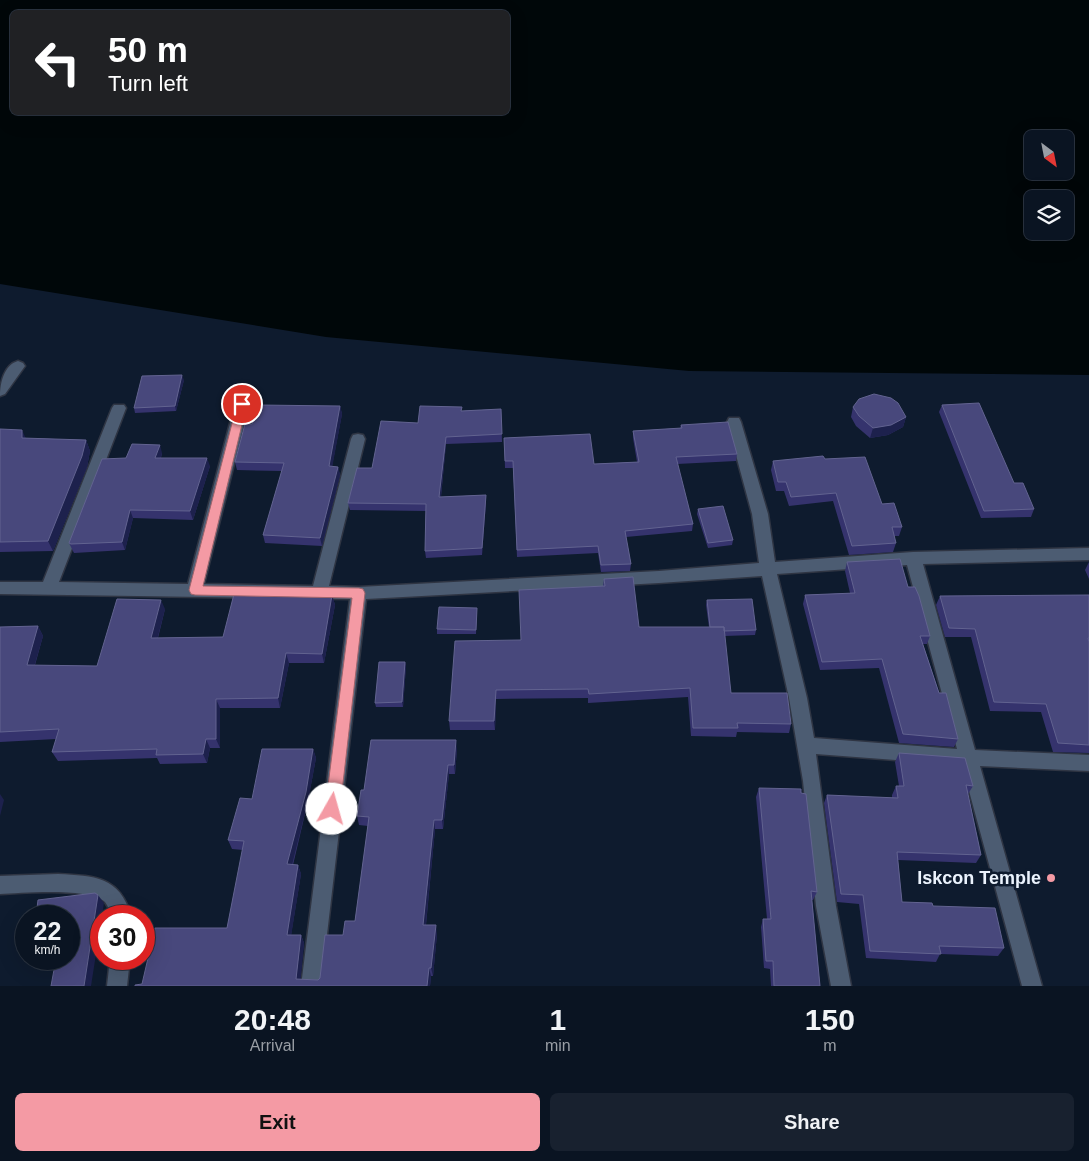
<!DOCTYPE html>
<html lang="en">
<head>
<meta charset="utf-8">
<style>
  body { margin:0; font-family:Arial,sans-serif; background:#18212f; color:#f1f3f6; height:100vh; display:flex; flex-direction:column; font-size:19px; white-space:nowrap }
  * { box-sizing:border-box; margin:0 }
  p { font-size:16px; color:#999ea5 }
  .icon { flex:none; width:28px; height:28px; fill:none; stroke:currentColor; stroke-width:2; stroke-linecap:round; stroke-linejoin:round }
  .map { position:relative; height:986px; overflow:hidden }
  .panel { display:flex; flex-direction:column; background:#0a1422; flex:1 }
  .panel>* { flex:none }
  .banner { position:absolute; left:10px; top:10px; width:500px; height:105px; border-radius:8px; box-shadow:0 5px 20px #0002,0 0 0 1px #2a3340; background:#202124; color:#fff; overflow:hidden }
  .needle { width:32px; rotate:148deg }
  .fabs { position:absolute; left:1024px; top:130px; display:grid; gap:10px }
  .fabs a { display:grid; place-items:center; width:50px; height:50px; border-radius:8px; background:#0a1422; box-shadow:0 5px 20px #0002,0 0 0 1px #2a3340; font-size:25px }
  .speed { position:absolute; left:15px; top:905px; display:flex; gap:10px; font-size:25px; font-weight:700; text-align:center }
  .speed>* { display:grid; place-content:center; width:65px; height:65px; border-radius:50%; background:#0a1422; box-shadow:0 5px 20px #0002,0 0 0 1px #2a3340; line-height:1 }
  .speed small { font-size:12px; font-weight:400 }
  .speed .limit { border:8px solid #d22; background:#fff; color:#111 }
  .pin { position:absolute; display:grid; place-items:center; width:42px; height:42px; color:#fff; margin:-21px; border:2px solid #fff; border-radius:50%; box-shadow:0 1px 5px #0007 }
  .me { position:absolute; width:55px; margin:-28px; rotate:7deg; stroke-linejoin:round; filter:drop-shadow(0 0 4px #0008) }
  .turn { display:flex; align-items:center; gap:18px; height:105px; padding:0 15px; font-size:22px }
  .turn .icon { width:65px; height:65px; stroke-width:2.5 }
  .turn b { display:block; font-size:35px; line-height:42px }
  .eta { display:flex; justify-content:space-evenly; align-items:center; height:85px; text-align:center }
  .eta b { font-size:30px; font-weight:700; line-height:35px }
  .primary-button { display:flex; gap:10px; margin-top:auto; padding:10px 15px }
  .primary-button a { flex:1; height:58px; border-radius:8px; background:#f49aa4; color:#111; font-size:20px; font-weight:700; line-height:58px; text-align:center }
  .primary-button a+a { background:#18212f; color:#f1f3f6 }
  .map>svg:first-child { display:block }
  .water { fill:#000709; fill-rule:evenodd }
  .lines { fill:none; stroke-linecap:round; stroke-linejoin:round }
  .street-casing { stroke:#2f3543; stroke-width:3 }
  .street { fill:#4c5c72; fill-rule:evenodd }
  .wall { fill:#35336d }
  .shaded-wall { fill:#1d214d }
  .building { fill:#48487c; stroke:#626390 }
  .route { fill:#f49aa4; stroke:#9f646b }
  .poi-dot { fill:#f49aa4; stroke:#0e1b2e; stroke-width:2 }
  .labels { text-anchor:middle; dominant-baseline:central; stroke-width:5; stroke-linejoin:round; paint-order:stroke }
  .near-poi-label { font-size:18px; font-weight:bold; fill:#ebf3fd; stroke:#0e1b2e; text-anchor:end }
</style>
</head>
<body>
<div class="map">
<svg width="1089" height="986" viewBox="0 0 1089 986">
  <rect width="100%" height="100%" fill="#0e1b2e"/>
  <path class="water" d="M0 0H1089V375L689 371 326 337 0 284ZM12 12H508V112H12ZM1032 139H1065V171H1032ZM1032 199H1065V231H1032Z"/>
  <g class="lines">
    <defs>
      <path id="street" d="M18 361 23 363 25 366 5 394 0 396C0 383 4 365 18 361Z
        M242 399 247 401 249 404 204 584 313 586 351 439 353 435 358 434 363 435 365 439 329 586 359 587 659 571 759 563 752 514 727 422 729 418H739L741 422 768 514 775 562 913 552 1089 548V560L923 564 975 750 1089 755V771L980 766 1042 986H1022L962 765 816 754 836 906 851 986H831L816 906 803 781 789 698 762 576 659 583 366 599 321 986H301L350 599 0 594V582H43L112 408 114 405H124L126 408 59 582 188 584 235 404 237 401ZM907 565 957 749 814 738 807 698 777 574Z
        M58 874C94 876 120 876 131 916H111C110 911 108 906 105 902 88 887 22 893 0 894V876Z
        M110 959H130L127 986H107Z"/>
    </defs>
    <use href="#street" class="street-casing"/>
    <use href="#street" class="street"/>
  </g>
  <path class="wall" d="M184 380 176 411 135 413 134 408Z
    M942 405 1034 509 1031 517 981 518 939 412Z
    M340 406 342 414 332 466 338 467 340 475 322 546 265 543 263 535 282 471 237 470 235 462 252 424Z
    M853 407 906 417 903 427 888 435 870 438 856 426 851 417Z
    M501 409 502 442 446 444 441 497 486 495V502L482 555 426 558 425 551 426 511 350 510 348 503 372 468 418 423 462 411Z
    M681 425 737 454 736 461 677 464 693 524 692 531 626 537 631 564 630 571 601 572 598 553 517 557 513 468H505L504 438 594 464 637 462 633 438V431L680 428Z
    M0 429 26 438 86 440 90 451 87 467 53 551 0 552Z
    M162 453 161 458 210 466 193 520 133 518 125 550 74 553 69 543 126 458Z
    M825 459 882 504 902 527 899 536H894L896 543 893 552 849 555 833 501 789 506 784 491H776L771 470 773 461Z
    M698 509 733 540 732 545 708 548 697 514Z
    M847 562 908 587 930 636 927 644H923L939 693 958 739 954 747 899 743 879 668 820 670 803 604 805 595 850 593 845 571Z
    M1089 562V579L1085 570Z
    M604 579 639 627H709L706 605 707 600 756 630 755 635 724 636 731 693 791 724 789 733 737 732 736 737 691 736 688 697 588 703V698L496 699 495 730H450L449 721 521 640 603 586Z
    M332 595 335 605 324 663H289L280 708H220V748H210L207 763 160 764 157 758 58 761 52 752 56 739 0 742V627L38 626 43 636 35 665 97 666 165 609 158 638 223 637Z
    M1089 595V753L1053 752 1041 712 990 711 971 637H945L936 605 940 596Z
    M477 608 476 634H437V629Z
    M405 662 406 666 403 707H376L375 703Z
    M313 749 316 758 308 801 293 865H298L301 874 291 935H301L304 943 300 979 318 980 320 978 343 935 355 921 368 826 359 825 357 816 364 790 457 749 455 774H449L443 829H435L426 925 437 934 433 976H431L430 986 142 984 227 928 243 850 232 849 228 840 252 799Z
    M899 753 973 786 968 794 981 855 976 863 898 860 902 902 933 906 1004 948 998 956 940 954 936 962 866 958 859 904 837 902 824 803 827 795 892 798V795L896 786H899L895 762Z
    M759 788 817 892 813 900H812L820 986H771L770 969 764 968 761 927 763 919H767L756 797Z"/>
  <path class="shaded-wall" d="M182 375 184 380 176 411 175 406Z
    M340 406 342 414 331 474 329 466Z
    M906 417 903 427 888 435 870 438 873 428Z
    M22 430 27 441 22 438Z
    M446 437V444L440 505 439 497Z
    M86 440 90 451 87 467 53 551 48 541Z
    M160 445 162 453 158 466 155 458Z
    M207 458 210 466 193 520 190 511Z
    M338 467 340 475 322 546 320 538Z
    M486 495V502L482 555V548Z
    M130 510 133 518 125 550 122 542Z
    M332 595 335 605 324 663 322 654Z
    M161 600 165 609 155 648 151 638Z
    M38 626 43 636 32 674 27 665Z
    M286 653 289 663 280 708 278 698Z
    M405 662 406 666 403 707 402 702Z
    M496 690V699L495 730 494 721Z
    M216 699 220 708V748L216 739Z
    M206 739 210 748 207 763 203 754Z
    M456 740 457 749 455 774 454 765Z
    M313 749 316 758 308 801 290 873 287 864Z
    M448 765 449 774 443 829 442 820Z
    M0 794 4 800 0 816Z
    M434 820 435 829 425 933 423 925Z
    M298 865 301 874 290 943 287 935Z
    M98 895 104 903 91 986H84Z
    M436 925 437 934 433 976 431 968Z
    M301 935 304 943 300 986 296 979Z
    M429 968 431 976 430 986H427Z"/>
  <path class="building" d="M182 375 175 406 134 408 142 376Z
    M874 394 891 398 898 403 906 417 891 425 873 428 859 416 853 407 859 399Z
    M979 403 1014 483H1023L1034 509 984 511 942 405Z
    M258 405 340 406 329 466 338 467 320 538 263 535 284 463 235 462 245 424H252Z
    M420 406 462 407 461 411 501 409 502 434 446 437 439 497 486 495 482 548 425 551 426 504 348 503 357 468H372L381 421 418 423Z
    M728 422 737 454 676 457 693 524 625 531 631 564 601 565 598 546 517 550 513 461H505L504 438 590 434 594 464 639 462 633 431 682 428 681 425Z
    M0 429 22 430V438L86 440 82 456 48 541 0 542Z
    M132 444 160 445 155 458H207L190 511 130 510 122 542 71 544 69 543 102 459 126 458Z
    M823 456 825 459 865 457 882 504 894 503 902 527H892L896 543 852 546 836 493 791 497 786 482H778L773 461Z
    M723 506 733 540 708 543 698 509Z
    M900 559 908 587H915L919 596 930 636H920L939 693H946L958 739 903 734 882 659 822 662 805 595 855 593 847 562Z
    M633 577 639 627H724L731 693H787L791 724 737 723 738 728H693L690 688 589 694 588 689 496 690 494 721H449L455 641 521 640 519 590 605 586 604 579Z
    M234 594 332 595 322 654 286 653 278 698 216 699V739H206L203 754 156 755 157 749 52 752 59 729 0 732V627L38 626 27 665 97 666 117 599 161 600 151 638 223 637Z
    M1089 595V638H1088L1089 642V745L1058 743 1046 704 994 702 975 629 949 628 940 596Z
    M752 599 756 630 724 631V627H710L707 600Z
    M439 607 477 608 476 630 437 629Z
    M379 662H405L402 702 375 703Z
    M371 740H456L454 765H448L442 820H434L423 925H436L431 968H429L427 986H135V985L142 984 155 928H227L244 841 228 840 240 798 252 799 262 749H313L306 792 287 864 298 865 287 935H301L296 979 318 980 320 978 325 935H343L345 921H355L369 817 357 816 361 790H364Z
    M899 753 965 758 973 786 966 785 981 855 897 852 902 902 932 903 933 906 995 908 1004 948 939 946 941 954 870 951 863 895 841 894 827 795 898 798 896 786H904Z
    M759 788 801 789V793L806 794 817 892 811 891 820 986H774L773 961H766L763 919H771Z
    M95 893 98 895 84 986H51L56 959H69V916H36L38 900Z"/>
  <path class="route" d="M242 401 247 404 203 586 359 588 363 589 365 593 340 809 337 814 332 816 328 814 325 809 352 598 195 595 191 594 189 590 237 404Z"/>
  <circle class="poi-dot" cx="1051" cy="878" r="5"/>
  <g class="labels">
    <g class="near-poi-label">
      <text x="1041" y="878">Iskcon Temple</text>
    </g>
  </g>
</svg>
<div class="fabs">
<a><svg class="needle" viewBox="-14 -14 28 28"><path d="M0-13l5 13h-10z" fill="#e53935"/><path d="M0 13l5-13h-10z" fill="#999ea5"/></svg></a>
<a><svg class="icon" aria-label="layers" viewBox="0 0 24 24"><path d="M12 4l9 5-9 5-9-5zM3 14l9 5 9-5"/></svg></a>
</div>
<div class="speed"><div>22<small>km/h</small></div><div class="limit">30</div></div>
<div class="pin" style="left:242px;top:404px;background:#d93025"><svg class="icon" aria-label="arrive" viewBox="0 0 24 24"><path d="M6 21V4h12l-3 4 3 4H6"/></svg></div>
<svg class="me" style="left:332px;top:809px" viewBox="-20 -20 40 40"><circle r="19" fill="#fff"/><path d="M0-13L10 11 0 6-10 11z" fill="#f49aa4"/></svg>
<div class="banner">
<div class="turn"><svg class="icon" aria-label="left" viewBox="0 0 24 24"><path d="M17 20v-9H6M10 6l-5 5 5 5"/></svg><div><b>50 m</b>Turn left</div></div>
</div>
</div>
<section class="panel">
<div class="eta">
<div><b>20:48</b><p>Arrival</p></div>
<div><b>1</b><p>min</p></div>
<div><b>150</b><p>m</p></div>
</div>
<div class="primary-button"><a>Exit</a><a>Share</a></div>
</section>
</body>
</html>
